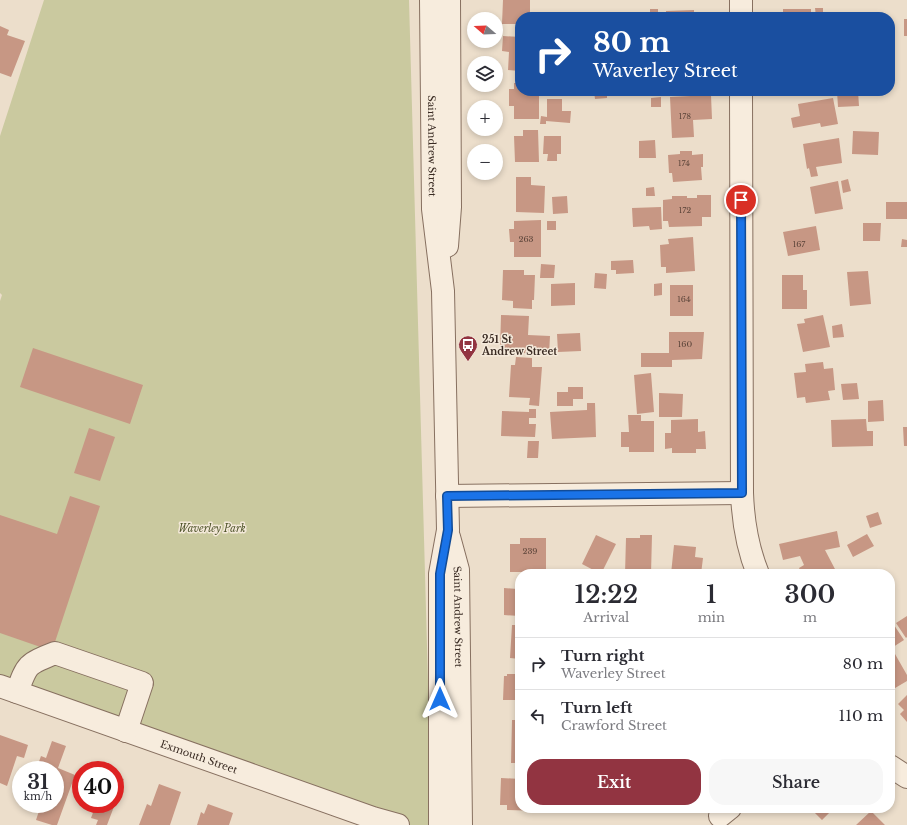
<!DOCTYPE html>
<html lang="en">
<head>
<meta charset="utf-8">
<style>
  body { margin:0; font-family:"Libre Baskerville",serif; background:#f7f7f7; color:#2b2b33; height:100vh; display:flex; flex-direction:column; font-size:15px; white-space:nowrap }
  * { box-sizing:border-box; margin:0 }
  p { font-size:13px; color:#7c7c81 }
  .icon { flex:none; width:22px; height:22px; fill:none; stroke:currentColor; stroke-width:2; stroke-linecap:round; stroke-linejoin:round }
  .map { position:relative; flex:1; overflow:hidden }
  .drawer { position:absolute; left:515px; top:569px; width:380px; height:244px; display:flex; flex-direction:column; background:#fff; border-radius:16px; box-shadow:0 2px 6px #0003 }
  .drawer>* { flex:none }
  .hud { position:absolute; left:515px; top:12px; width:380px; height:84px; border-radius:16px; box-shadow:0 2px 6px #0003; background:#1a4fa0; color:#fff; overflow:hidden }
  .needle { width:26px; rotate:289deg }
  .tools { position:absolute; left:467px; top:12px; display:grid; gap:8px }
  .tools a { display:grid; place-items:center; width:36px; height:36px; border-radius:50%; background:#fff; box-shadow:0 2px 6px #0003; font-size:20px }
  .speed { position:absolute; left:12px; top:761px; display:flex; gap:8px; font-size:20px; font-weight:700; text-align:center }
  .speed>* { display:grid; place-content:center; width:52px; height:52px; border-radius:50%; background:#fff; box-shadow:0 2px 6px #0003; line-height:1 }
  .speed small { font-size:10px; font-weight:400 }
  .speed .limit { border:6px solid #d22; background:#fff; color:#111 }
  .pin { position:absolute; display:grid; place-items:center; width:34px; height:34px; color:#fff; margin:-17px; border:2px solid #fff; border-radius:50%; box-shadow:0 1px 4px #0007 }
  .me { position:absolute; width:44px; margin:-22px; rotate:0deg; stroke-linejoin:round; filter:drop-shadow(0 0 3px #0008) }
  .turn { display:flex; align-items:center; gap:14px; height:84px; padding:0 12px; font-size:18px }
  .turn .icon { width:52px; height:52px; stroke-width:2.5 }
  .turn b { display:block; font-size:28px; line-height:34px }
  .eta { display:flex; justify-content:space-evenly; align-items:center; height:68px; text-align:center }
  .eta b { font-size:24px; font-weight:600; line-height:28px }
  .action { display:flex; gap:8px; margin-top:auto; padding:8px 12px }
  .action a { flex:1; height:46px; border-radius:16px; background:#923441; color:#fff; font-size:16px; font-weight:600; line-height:46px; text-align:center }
  .action a+a { background:#f7f7f7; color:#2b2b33 }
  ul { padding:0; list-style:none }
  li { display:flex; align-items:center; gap:12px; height:52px; padding:0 12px; border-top:1px solid #e1e1e2 }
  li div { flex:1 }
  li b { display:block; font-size:15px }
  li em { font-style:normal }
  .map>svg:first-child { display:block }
  .green { fill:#cac99f }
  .building { fill:#c79784 }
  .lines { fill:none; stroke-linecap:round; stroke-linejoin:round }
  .minor-casing { stroke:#877060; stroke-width:24 }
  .minor { stroke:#f7ecdd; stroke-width:22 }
  .route-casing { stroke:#114b97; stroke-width:10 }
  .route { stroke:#1a73e8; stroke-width:7 }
  .labels { text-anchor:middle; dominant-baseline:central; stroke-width:3; stroke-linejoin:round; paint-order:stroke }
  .number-label { font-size:8px; fill:#5c453a }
  .street-label { font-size:10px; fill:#392a22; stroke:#f4e9da }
  .poi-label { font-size:10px; font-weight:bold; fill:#392a22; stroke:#f4e9da; text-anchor:start }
  .park-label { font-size:10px; font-style:italic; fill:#4f542a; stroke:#f4e9da }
</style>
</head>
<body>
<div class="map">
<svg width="907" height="825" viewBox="0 0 907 825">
  <rect width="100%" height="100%" fill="#ecdecb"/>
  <path class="green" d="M44 0H409L432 825H405L0 677V301L2 295 0 293V136Z"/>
  <path class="building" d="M503 0H530V17H520V24H502Z
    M815 8H823V17H816Z
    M650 9H658V17H650Z
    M783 9H811V17H783Z
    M694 10V17H666V11Z
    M904 19H907V36H904Z
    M0 26 9 30 7 35 25 41 11 77 0 73Z
    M503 36 520 37V71L508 70 509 52 502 51Z
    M514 83H520V91H539V119H514V106H509V89H514Z
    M594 91H607V98L595 99Z
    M837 91H858L859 106 838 107Z
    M711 95 712 119 693 120 694 137 672 138 670 97Z
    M661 97V107H651V98Z
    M833 98 838 124 821 127 820 123 793 128 791 118 800 116 798 104Z
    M547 99H562V111H571L570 123 546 121V124H540L541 116 547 117Z
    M523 130H538L539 162H515L514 136H523Z
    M853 131 879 132 878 155 852 154Z
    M544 136H561V154H557V161H547L548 154H543Z
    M839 138 842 163 816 167 818 176 811 177 809 168 807 169 803 144Z
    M655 140 656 158H639V141Z
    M680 151H692V155L703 154V167H701L702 180 673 182 672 173H669L668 155 680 154Z
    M516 177H531V185L545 186 544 213 516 212Z
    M848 179 851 191 843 193 841 181Z
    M838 181 843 209 815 214 810 187Z
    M654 187 655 196H646V188Z
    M697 195H711V217H702V226L669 227 668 221H663V200L672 199V196H687V198H697Z
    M567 196 568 213 553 214 552 197Z
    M886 202H907V219H886Z
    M661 207 662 229 650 230 649 226 633 227 632 208Z
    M541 220V257H514V242H510L509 229H514V221Z
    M547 221H556V230H547Z
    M863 223H881L880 241H863Z
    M816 226 820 250 788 256 783 232Z
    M693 237 695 271 666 273V267H661L660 245 669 244 668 239Z
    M902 239 907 240V247H901Z
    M633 260 634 273 616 274V270H611V261Z
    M541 264 555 265 554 278H540Z
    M503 270H524V275H535L534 300H532V309L513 308V301L502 300Z
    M868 271 871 304 850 306 847 272Z
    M595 273 607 274 606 289 594 288Z
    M782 275H803V290H807V309H782Z
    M575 283V305L551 306V284Z
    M662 283V295L654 296V284Z
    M670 285H693V316H670Z
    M501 315 529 316 528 335 550 336 549 355 523 353V351L500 350Z
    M823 315 830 347 803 352 797 324 805 323 804 319Z
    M842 324 844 337 833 338 832 326Z
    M669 332H704L702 359 672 360V367H641V353H669Z
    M580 333 581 351 558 352 557 334Z
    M33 348 143 385 130 424 20 387Z
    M516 357 532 358V367H542L539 406 529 405 530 398 509 397 511 365H515Z
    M823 362 824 369 833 368 835 390 828 391 830 400 806 403 805 397 797 398 794 373 806 372 805 364Z
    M651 373 654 412 637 414 634 375Z
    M857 383 859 399 843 400 841 384Z
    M568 387H583V399H573V406H557V392H568Z
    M659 393 683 394 682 417H659Z
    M883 400 884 421 868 422V401Z
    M587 403H595L596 437 552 439 550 412 587 410Z
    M529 409H536V418H529V424H536L535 437 501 436 502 411 529 412Z
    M628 415H641V421H654V452H629V447H621V432H629Z
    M698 419V432L705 431 706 449H696V453H672V448L665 449V433H671V420Z
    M866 419 867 431H873V446L832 447 831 420Z
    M903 427H907V446H904Z
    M89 428 115 437 100 481 74 473Z
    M528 441H539L538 458H527Z
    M70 496 100 506 52 651 0 633V515L57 534Z
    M878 512 882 524 870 528 866 516Z
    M837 531 840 547 825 550 836 571 830 574H802L799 568 804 565 800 556 783 560 779 544Z
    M867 534 874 546 853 557 847 545Z
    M596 535 616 544 601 574 582 564Z
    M640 535H652L651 574H625L626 538H640Z
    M520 538H546V572H510V544H520Z
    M674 545 696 547 695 557 703 558 701 574H671Z
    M517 583H520V616L504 615V588L517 589Z
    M907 616V637L906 638 896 623Z
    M890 619 904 640 890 649Z
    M512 625H520V659L510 658Z
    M895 654 907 675V681L890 691V657Z
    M507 674H520V700H503L504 676H507Z
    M907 695V722L900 714 904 710 898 704Z
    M512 720H520V763H511Z
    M0 735 28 745 24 758 17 756 7 786 0 783Z
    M52 741 66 746 58 768 75 775 57 825H52L36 820 40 808 37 807 38 804H55V770H36L41 756 46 758Z
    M115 776 124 779 115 803Z
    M501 778 520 779V808H542V811L507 810V805H500Z
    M159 784 181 792 170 825H139L147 804 151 806Z
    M87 804H115L107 825H96L98 820 91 818 94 810 85 807Z
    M208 804 233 813 229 825H197L201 812 204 814Z
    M810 808H834L822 820Z
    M871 811 885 825H856Z"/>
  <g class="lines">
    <defs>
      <g id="minor">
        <path id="s1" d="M431 0 433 209 443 291 448 530 440 574V825"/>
        <path d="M741 0V17"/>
        <path d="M741 91 742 493C743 521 747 547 758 574"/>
        <path d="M447 246 450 207 449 0"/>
        <path d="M447 496 742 493"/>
        <path id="s2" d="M449 537 458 570 461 825"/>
        <path id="s3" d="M0 686 373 818 398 825"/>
        <path d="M17 692C27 664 27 664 55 653L142 683 126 731"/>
        <path d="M890 766 907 777"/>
        <path d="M720 816 730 808"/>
      </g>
    </defs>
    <use href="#minor" class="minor-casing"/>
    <use href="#minor" class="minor"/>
  </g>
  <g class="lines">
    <defs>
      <path id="route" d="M440 699V574L448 530 447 496 742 493 741 200"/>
    </defs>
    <use href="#route" class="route-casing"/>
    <use href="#route" class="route"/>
  </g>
  <defs>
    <symbol id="bus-pin" viewBox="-11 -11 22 30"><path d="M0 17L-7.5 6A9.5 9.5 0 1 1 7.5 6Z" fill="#923441" stroke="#f4e9da"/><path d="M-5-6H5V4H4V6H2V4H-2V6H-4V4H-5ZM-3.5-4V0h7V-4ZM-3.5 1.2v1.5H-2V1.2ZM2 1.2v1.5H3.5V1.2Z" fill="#fff"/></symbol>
  </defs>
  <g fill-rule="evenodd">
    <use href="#bus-pin" x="457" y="334" width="22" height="30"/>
  </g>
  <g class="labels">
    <g class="number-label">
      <text x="685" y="116">178</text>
      <text x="684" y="163">174</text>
      <text x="685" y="210">172</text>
      <text x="526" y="239">263</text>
      <text x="799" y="244">167</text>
      <text x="684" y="299">164</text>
      <text x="685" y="344">160</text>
      <text x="530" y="551">239</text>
    </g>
    <g class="street-label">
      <text stroke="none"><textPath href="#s1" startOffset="146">Saint Andrew Street</textPath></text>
      <text stroke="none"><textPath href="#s2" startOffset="81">Saint Andrew Street</textPath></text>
      <text stroke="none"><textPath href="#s3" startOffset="211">Exmouth Street</textPath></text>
    </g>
    <g class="poi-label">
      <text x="482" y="339">251 St<tspan x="482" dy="12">Andrew Street</tspan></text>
    </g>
    <g class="park-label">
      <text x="212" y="528">Waverley Park</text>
    </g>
  </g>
</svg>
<div class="tools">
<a><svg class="needle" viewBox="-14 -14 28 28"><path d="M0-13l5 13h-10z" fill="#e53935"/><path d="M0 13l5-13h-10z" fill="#7c7c81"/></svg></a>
<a><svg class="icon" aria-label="layers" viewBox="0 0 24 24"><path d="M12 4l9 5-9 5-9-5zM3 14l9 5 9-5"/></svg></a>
<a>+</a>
<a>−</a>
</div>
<div class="speed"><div>31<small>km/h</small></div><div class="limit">40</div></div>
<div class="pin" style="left:741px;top:200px;background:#d93025"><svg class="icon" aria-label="arrive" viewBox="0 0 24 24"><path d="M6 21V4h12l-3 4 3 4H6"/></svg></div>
<svg class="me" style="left:440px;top:699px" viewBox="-20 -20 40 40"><path d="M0-17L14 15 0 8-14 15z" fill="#1a73e8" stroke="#fff" stroke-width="4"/></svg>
<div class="hud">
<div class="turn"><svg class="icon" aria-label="right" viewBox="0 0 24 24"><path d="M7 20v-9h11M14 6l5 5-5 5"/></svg><div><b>80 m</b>Waverley Street</div></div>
</div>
<section class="drawer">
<div class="eta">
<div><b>12:22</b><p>Arrival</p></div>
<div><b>1</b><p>min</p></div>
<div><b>300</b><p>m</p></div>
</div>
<ul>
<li><svg class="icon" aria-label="right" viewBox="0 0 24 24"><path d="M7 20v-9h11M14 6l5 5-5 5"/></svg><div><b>Turn right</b><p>Waverley Street</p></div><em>80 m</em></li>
<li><svg class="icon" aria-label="left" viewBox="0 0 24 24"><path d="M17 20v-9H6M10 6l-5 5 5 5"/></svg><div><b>Turn left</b><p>Crawford Street</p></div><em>110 m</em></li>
</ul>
<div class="action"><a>Exit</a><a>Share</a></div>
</section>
</div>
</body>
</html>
